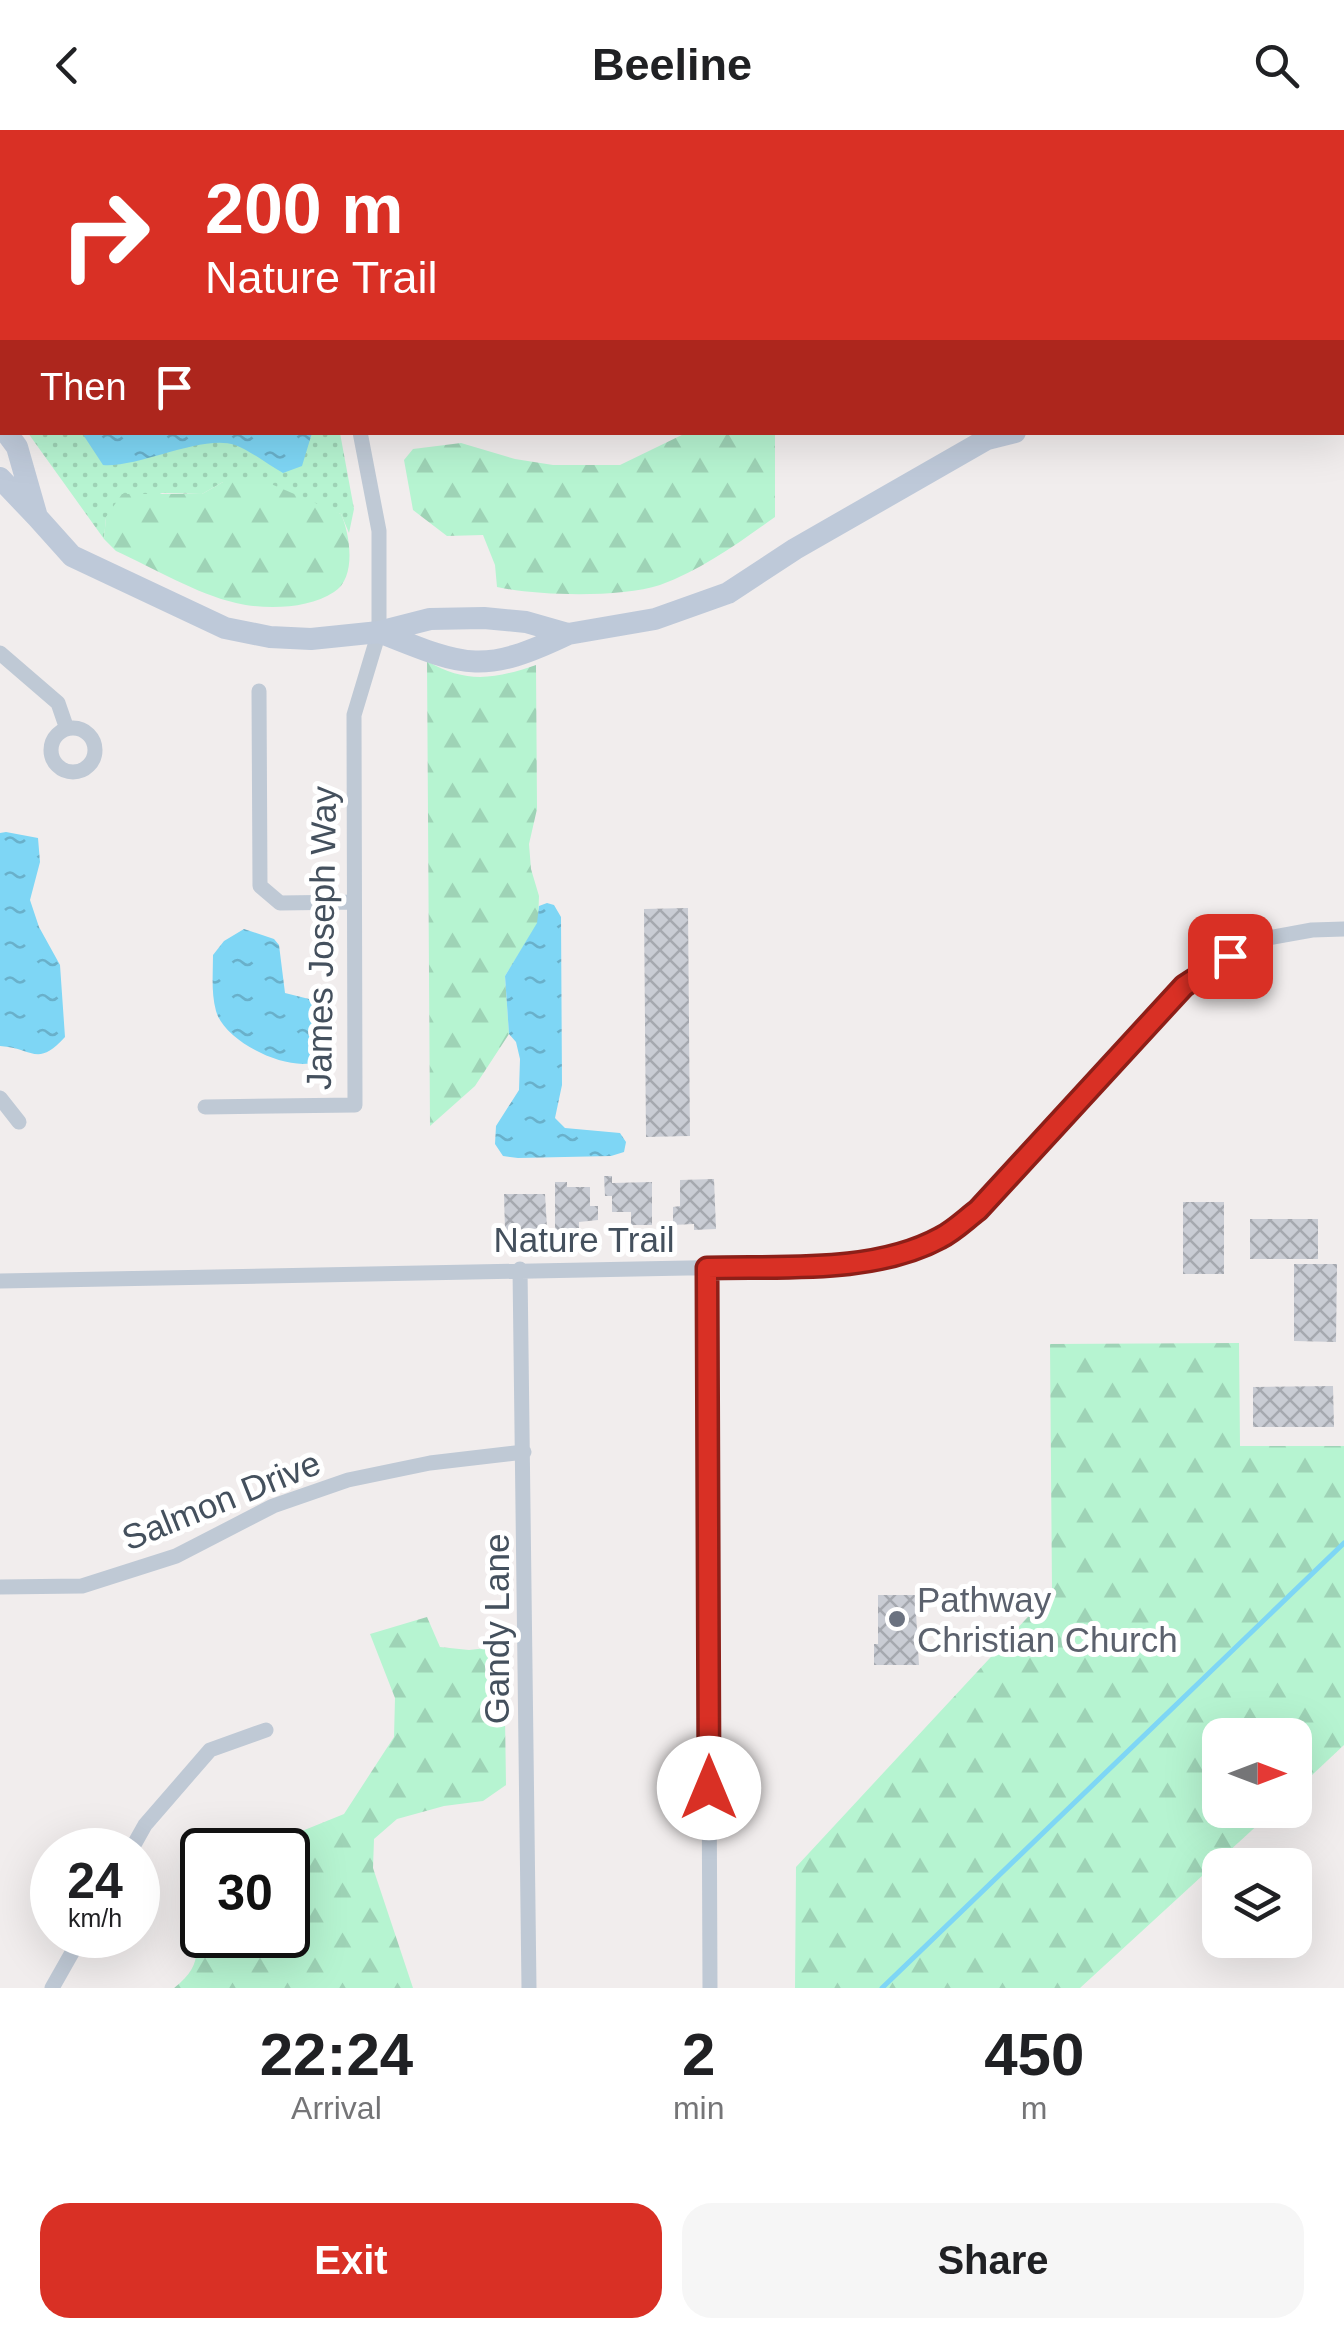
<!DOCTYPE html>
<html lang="en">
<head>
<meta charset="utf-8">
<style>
  body { margin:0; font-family:Arial,sans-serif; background:#f6f6f6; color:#202124; height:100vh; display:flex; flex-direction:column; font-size:38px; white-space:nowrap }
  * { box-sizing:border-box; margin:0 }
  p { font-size:32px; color:#757577 }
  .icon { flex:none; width:55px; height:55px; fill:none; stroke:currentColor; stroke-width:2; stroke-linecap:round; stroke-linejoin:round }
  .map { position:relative; height:1858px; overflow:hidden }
  .side { display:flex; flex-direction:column; background:#fff; flex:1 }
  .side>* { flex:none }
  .guide { position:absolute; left:0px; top:0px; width:1345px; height:305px; box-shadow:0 10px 40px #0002; background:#d93025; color:#fff; overflow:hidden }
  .needle { width:65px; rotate:90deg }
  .fabs { position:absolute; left:1202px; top:1588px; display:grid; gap:20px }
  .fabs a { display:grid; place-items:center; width:110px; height:110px; border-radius:20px; background:#fff; box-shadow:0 10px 40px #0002; font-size:50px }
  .speed { position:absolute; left:30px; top:1698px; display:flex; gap:20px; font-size:50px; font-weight:700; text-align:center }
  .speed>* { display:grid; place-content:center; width:130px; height:130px; border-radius:50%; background:#fff; box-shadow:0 10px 40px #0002; line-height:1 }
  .speed small { font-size:25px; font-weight:400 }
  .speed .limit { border:5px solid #111; border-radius:15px; background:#fff; color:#111 }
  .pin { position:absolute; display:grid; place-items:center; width:85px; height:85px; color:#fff; margin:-42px; border-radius:20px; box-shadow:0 5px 15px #0006 }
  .me { position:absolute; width:110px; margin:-55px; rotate:0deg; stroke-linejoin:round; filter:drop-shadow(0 0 8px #0008) }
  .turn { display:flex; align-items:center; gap:35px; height:210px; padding:0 40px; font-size:45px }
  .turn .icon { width:130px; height:130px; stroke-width:2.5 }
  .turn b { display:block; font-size:70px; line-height:85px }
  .then { display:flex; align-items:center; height:95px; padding:0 40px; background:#0003; gap:20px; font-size:38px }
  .eta { display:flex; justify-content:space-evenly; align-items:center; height:170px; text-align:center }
  .eta b { font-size:60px; font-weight:600; line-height:70px }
  .primary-button { display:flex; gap:20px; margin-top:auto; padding:20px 40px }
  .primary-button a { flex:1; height:115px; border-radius:30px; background:#d93025; color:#fff; font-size:40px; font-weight:600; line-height:115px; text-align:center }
  .primary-button a+a { background:#f6f6f6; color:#202124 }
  header { display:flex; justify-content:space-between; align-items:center; height:130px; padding:0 40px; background:#fff; font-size:45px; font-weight:600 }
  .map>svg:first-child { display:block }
  .grass { fill:url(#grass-dots) }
  .forest { fill:url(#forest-firs) }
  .water { fill:url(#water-ripples) }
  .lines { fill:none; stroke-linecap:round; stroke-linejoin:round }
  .stream { stroke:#7ed6f5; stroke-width:5 }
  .building { fill:url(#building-cross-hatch) }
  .street { stroke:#bfc9d5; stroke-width:15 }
  .secondary { stroke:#bec9d9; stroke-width:22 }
  .route-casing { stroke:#8d1f18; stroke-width:25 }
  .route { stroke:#d93025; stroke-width:18 }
  .worship-dot { fill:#6b7280; stroke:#fff; stroke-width:4 }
  .labels { text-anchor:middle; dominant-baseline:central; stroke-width:10; stroke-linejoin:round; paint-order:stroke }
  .street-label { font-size:35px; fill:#44505d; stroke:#fff }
  .worship-label { font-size:35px; fill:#5b616d; stroke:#fff; text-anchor:start }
</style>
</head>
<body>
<header><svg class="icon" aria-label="back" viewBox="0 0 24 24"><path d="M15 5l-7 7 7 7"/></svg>Beeline<svg class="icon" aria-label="search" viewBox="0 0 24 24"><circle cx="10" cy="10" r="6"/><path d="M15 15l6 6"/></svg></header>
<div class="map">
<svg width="1344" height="1858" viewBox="0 0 1344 1858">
  <defs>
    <pattern id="grass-dots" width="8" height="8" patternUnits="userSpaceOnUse" patternTransform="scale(2.5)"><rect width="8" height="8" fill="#b6f4d1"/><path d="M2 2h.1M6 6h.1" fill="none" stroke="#9ed3b6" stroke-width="1.8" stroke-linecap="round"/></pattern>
    <pattern id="forest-firs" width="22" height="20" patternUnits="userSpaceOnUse" patternTransform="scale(2.5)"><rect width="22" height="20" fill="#b6f4d1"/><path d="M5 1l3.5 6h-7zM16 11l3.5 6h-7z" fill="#9ed3b6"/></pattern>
    <pattern id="water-ripples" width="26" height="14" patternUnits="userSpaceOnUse" patternTransform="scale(2.5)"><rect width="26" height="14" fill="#7ed6f5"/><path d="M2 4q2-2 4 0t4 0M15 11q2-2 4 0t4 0" fill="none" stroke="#69b0ca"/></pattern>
    <pattern id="building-cross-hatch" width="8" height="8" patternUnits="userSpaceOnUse" patternTransform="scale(2.5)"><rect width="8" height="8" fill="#c9ccd4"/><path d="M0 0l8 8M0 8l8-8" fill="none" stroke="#a5a8af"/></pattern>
  </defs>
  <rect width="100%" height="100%" fill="#f1eded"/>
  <path class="grass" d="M28 303H340L354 379 349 403 341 384 223 352 202 364 162 363 106 387 104 409Z"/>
  <path class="forest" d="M0 19 2 22V263L0 259Z
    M688 302 775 303V387C740 412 702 440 660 455 620 468 538 466 497 457L495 435 483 405 447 406 413 380 404 330 413 319 461 313 515 329 553 335H620Z
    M264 351 341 384C350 404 357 448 334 462 308 479 266 480 236 473 197 464 153 438 116 421L104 409 106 387 122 364H202L223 352Z
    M427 531C466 554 495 549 536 535L537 679 529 714 531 739 539 766 538 793 505 846 509 904 475 956 430 996Z
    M1239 1213 1240 1316H1344V1615L1295 1661V1605H1220V1680H1274L1080 1858H795L796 1737 1052 1461 1050 1214Z
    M427 1487 440 1517 469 1520 504 1516 506 1655 483 1671 444 1676 397 1689 374 1709 373 1738 413 1858H174C206 1833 197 1815 187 1781L202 1763V1805H288V1720H241L251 1709 302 1701 344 1684 394 1607 395 1568 370 1504Z"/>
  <path class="water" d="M82 303H312L302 336 283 343C269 335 249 320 235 315 202 304 139 338 103 335Z
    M6 702 38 708 40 732 30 770 39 797 60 835 65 907C37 938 33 918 0 916V703Z
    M547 773 554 775 561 787 562 955 555 988 565 998 620 1003 626 1012 624 1022 611 1026 518 1028 503 1026 495 1014 496 996 519 960 520 929 516 912 509 904 505 846 537 793 539 776Z
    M244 799 274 809 279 815 285 863 329 874 335 883 329 923C325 926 321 930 316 932 286 942 224 911 216 881 211 863 213 843 213 825L224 811Z"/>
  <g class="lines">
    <path class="stream" d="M882 1858 1344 1413"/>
  </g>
  <path class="building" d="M688 778 690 1006 646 1007 644 779Z
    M604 1046H612V1053L652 1052V1095H631V1082H612V1066H605Z
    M714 1049 716 1099 694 1100V1094L673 1095V1077L680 1076V1050Z
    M555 1052H567V1057H590V1076H598V1090L579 1092V1101H555Z
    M504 1064H545L547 1098 505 1101Z
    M1183 1072H1224V1144H1183Z
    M1250 1089H1318V1129H1250Z
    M1294 1134H1337L1336 1212 1294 1211Z
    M1333 1256 1334 1297H1253V1257Z
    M878 1465H915L919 1535H874V1514H878Z"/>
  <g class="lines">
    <path class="street" d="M338 0 339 2
      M0 523 58 573 67 599
      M259 561 260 756 280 773 354 772
      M51 620a22 22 0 1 1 44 0a22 22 0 1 1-44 0Z
      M0 968 19 992
      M205 977 355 975 354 585 379 502V401L360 302
      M707 1138 710 1858
      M520 1139 529 1858
      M0 1151 847 1135 904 1121 941 1108 978 1080 1183 856 1230 826 1268 808 1312 800 1344 799
      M0 1457 82 1456 176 1426 273 1376 348 1350 430 1333 524 1322
      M131 1720 145 1695 210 1620 266 1600
      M52 1858 82 1805"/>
    <path class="secondary" d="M1342 241H1344
      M1342 274H1344
      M0 348 37 387 17 317 6 302
      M37 387 72 426 225 498 270 507 311 509 379 502 430 489 484 488 526 492 568 504C482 545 466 537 379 502
      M568 504 655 489 728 463 795 419 987 309 1015 302"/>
  </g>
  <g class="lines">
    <defs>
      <path id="route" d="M709 1658 707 1138C780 1136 874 1144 940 1108 954 1101 966 1089 978 1080L1184 856 1230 826"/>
    </defs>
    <use href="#route" class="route-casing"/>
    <use href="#route" class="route"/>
  </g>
  <circle class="worship-dot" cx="897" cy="1489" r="10"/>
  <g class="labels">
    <g class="street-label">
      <text transform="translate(321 808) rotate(-89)">James Joseph Way</text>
      <text x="584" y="1109">Nature Trail</text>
      <text transform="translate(221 1370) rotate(-22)">Salmon Drive</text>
      <text transform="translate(496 1499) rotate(-90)">Gandy Lane</text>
    </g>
    <g class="worship-label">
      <text x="917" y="1469">Pathway<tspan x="917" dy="40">Christian Church</tspan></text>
    </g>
  </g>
</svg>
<div class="fabs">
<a><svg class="needle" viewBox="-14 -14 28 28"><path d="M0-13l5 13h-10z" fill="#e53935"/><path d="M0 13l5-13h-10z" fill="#757577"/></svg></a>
<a><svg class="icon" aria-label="layers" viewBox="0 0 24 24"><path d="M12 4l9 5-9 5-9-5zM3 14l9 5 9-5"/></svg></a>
</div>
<div class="speed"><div>24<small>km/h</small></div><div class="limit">30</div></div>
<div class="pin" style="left:1230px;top:826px;background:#d93025"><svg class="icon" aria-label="arrive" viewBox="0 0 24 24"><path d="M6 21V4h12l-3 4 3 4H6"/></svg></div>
<svg class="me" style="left:709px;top:1658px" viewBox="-20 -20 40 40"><circle r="19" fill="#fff"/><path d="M0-13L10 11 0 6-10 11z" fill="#d93025"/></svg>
<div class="guide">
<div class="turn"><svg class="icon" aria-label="right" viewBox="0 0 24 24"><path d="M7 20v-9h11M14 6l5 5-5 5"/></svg><div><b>200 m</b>Nature Trail</div></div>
<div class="then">Then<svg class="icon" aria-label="arrive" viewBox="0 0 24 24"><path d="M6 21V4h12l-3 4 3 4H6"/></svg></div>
</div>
</div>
<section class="side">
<div class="eta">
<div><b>22:24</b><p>Arrival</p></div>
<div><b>2</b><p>min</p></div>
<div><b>450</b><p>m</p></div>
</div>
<div class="primary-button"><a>Exit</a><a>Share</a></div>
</section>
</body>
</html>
